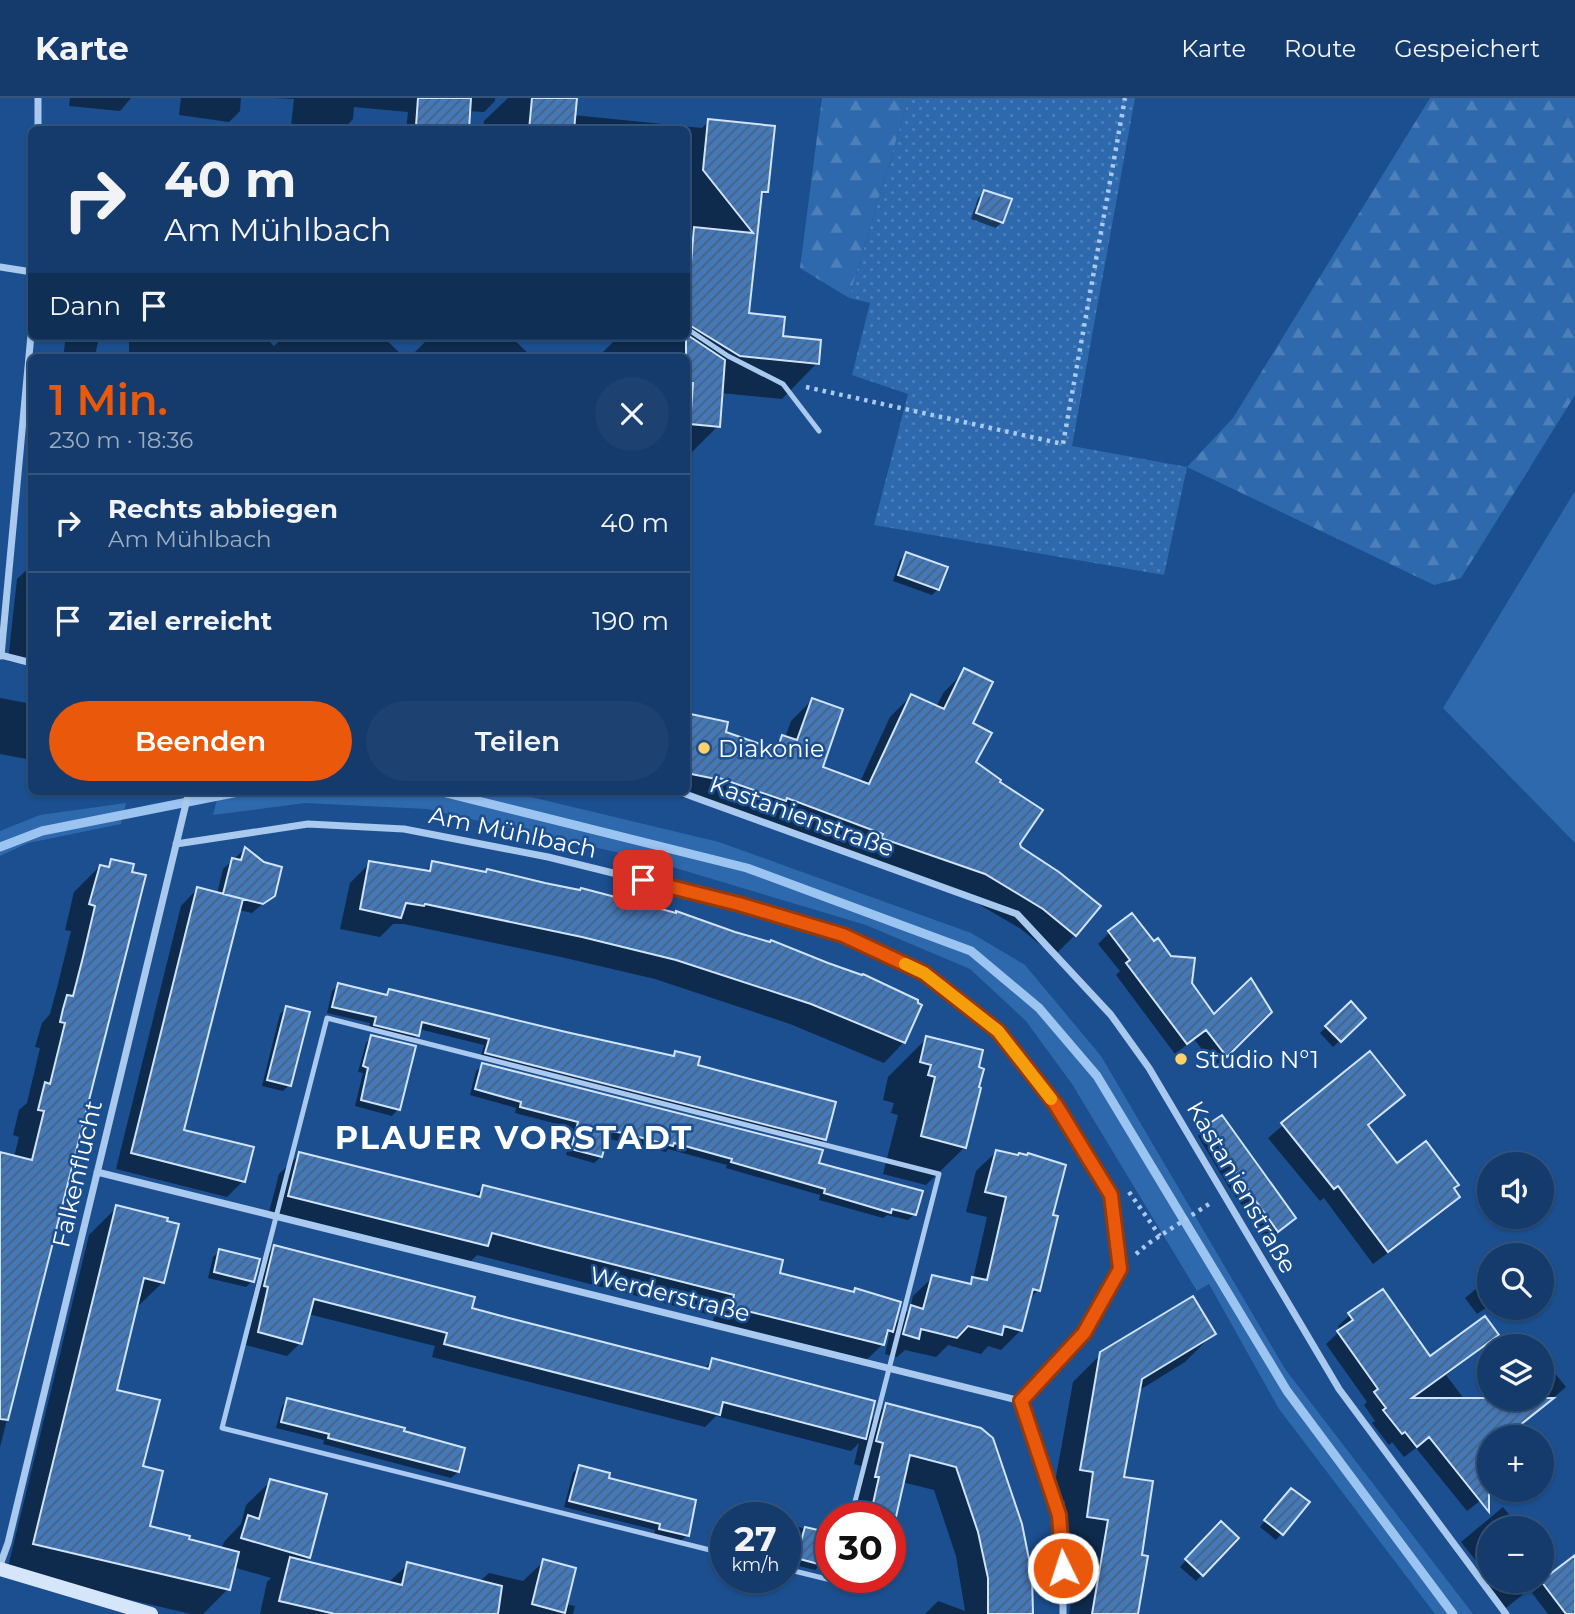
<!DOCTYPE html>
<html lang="de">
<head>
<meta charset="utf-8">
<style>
  body { margin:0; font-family:Montserrat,sans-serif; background:#1d4271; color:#f1f3f6; height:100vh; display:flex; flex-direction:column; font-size:26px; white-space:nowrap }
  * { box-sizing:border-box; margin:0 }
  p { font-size:23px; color:#9dadc1 }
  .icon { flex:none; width:38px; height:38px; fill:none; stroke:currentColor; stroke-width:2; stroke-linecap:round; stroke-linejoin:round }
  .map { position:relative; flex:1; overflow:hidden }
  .sheet { position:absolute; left:28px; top:256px; width:662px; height:441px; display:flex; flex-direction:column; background:#143b6b; border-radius:10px; box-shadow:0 2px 5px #0004,0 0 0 2px #33557e }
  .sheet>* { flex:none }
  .hud { position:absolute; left:28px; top:28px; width:662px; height:214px; border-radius:10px; box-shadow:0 2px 5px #0004,0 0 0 2px #33557e; background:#143b6b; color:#f1f3f6; overflow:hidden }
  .controls { position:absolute; left:1477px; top:1054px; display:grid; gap:14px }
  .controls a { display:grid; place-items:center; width:77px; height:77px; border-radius:50%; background:#143b6b; box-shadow:0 2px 5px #0004,0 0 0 2px #33557e; font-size:35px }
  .speed { position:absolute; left:710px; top:1404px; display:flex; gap:14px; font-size:35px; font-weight:700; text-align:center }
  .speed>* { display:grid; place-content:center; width:91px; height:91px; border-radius:50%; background:#143b6b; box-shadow:0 2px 5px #0004,0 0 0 2px #33557e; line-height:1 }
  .speed small { font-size:18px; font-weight:400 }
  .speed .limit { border:10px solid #d22; background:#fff; color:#111 }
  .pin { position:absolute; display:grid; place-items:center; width:60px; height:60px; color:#fff; margin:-30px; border-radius:14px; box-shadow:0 4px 10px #0006 }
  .me { position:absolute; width:77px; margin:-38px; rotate:356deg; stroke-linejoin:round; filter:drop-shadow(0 0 5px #0008) }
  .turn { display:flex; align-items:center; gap:24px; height:147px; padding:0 21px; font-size:32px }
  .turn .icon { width:91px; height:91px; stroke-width:2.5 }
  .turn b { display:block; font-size:49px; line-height:60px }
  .then { display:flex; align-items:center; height:66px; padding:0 21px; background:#0003; gap:14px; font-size:26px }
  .round { display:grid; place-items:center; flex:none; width:74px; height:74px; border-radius:37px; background:#1d4271 }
  .head { display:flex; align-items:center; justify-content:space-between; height:119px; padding:0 21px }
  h1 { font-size:42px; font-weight:600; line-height:52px; color:#ea580c }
  .button { display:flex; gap:14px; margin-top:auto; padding:14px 21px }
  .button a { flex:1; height:80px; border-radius:42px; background:#ea580c; color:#fff; font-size:28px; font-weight:600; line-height:80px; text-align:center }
  .button a+a { background:#1d4271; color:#f1f3f6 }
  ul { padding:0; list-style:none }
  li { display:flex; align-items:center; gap:21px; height:98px; padding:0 21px; border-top:2px solid #33557e }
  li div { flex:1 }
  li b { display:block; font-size:26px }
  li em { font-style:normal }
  header { display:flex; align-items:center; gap:42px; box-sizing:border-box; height:98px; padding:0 35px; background:#143b6b; border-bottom:2px solid #33557e }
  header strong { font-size:33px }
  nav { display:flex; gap:38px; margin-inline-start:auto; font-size:24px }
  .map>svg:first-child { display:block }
  .grass { fill:#2e69ad }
  .forest { fill:url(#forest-firs) }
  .park { fill:url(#park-dots) }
  .shadow { fill:#0007 }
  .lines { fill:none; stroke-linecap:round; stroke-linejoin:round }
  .stream { stroke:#9cc4f0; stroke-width:9 }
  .building { fill:url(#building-hatch); stroke:#cfe3fa; stroke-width:2 }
  .path { stroke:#a9c9ee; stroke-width:4.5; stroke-dasharray:3.5 5; stroke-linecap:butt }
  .service { stroke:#a9c9ee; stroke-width:5 }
  .minor { stroke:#a9c9ee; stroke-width:7 }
  .secondary { stroke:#d6e6fa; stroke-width:14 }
  .route-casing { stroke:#983908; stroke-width:18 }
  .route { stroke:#ea580c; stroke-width:12 }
  .slow { stroke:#f59e0b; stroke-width:12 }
  .poi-dot { fill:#ffd166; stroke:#1b4f8f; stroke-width:2.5 }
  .labels { text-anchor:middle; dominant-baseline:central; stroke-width:5; stroke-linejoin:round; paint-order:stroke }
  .poi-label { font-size:24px; fill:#fff; stroke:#1b4f8f; text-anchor:start }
  .street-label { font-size:24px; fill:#fff; stroke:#1b4f8f }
  .district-label { font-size:32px; font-weight:bold; letter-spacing:2px; fill:#fff; stroke:#1b4f8f }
</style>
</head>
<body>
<header>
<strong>Karte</strong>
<nav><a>Karte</a><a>Route</a><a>Gespeichert</a></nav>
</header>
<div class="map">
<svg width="1575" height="1516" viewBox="0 0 1575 1516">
  <defs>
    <pattern id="forest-firs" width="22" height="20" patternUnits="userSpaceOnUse" patternTransform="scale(1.75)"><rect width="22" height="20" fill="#2e69ad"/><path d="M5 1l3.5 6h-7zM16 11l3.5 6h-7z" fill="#4d80b9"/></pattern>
    <pattern id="park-dots" width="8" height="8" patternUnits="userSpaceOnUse" patternTransform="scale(1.75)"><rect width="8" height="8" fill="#2e69ad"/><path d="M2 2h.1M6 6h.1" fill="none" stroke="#4d80b9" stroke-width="1.8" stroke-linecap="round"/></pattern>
    <pattern id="building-hatch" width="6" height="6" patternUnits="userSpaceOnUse" patternTransform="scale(1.75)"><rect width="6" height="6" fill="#4478b7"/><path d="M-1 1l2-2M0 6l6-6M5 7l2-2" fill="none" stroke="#486282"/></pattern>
  </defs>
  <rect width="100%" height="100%" fill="#1b4f8f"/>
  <path class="grass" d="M1575 393V745L1443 610Z
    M219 693H506L719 744 971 835 1025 867 1101 958 1285 1271 1473 1516H1435L1279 1311 1209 1186 1197 1193 1072 986 1026 923 970 871 866 827 642 760 427 711 305 705 213 717Z
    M126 705 121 726 28 745 0 758V733L40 717Z"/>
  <path class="forest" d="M822 0H909L849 200 800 170Z
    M1430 0H1575V297L1461 480 1434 487 1187 369 1233 320Z"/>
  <path class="park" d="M909 0H1135L1072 348 1187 369 1164 477 874 427 908 296 852 277 870 205 849 200Z"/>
  <path class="shadow" d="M70 0H131L120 13 69 8Z
    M181 0H241L240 13 229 24 179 17Z
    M274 0H495V3L484 14 468 13 467 32H406L408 14 354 9 353 21 343 32 291 28 294 1Z
    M508 0H575L573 17 702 30 709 23 766 94 759 101 747 216 817 265 782 301 721 295 718 328 690 356 686 355V259H598L619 238H686V140L690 135 686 130V32H483L484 23Z
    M985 94 1002 124 996 130 971 121 978 100Z
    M66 238H99L95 259H63Z
    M102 238H264L274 248 284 238H382L404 259H134L129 254V238Z
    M431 238H510L532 259H410Z
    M907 456 938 491 932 497 893 483 900 462Z
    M32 467V567L8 563 17 481Z
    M965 573 974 665 1019 746 1075 837 1054 858 1021 831 963 797 766 721 764 723 693 702 655 693H686V617L724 635 770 651 782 639 785 640 791 623 812 602 820 670 860 684 890 619 911 598 936 609 944 594Z
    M0 600 32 606V662L0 656Z
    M245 751 263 765 273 797 252 815 239 812 182 1033 243 1083 227 1099 116 1071 181 808 197 791 217 796 223 771Z
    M112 762 130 775 144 779 0 1349V1056L14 1059 19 1039 13 1037 19 1012 27 1005 40 950 35 949 42 925 50 916 58 886 71 833 65 832 74 794 100 768 105 770Z
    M370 765 424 774 433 765 545 787 904 944 884 965 790 926 655 881 561 859 404 826H393L380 839 340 831 350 785Z
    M1109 835 1190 885 1214 919 1270 914 1215 968 1194 941 1175 956 1116 877 1120 873 1098 846Z
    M338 887 384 898 389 892 671 959 675 955 824 1041 818 1047 480 961 484 947 419 931 417 937 411 943 369 933 370 925 327 915 332 893Z
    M1350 906 1364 920 1333 949 1320 935Z
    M286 910 289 987 283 993 262 988 280 916Z
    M372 939 398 1011 392 1018 355 1008 363 975 358 974 366 945Z
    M927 940 965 1049 926 1087 883 1076 898 1017 891 1015 894 1005 883 1002 888 979Z
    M1369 955 1403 997 1367 1029 1397 1067 1452 1091 1458 1099 1445 1112 1373 1166 1324 1100 1320 1103 1268 1040Z
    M483 967 817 1066 915 1116 908 1122 887 1117 883 1120 819 1102 820 1097 726 1070 727 1067 668 1051 666 1054 605 1040 601 1059 594 1065 566 1057 573 1030 515 1015 516 1010 470 997 476 973Z
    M1208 1028 1294 1120 1267 1143 1228 1088 1198 1038Z
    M996 1054 1051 1119 1038 1192 1029 1201 1021 1232 1001 1252 988 1248 981 1256 948 1247 936 1259 905 1252 897 1259 885 1256 890 1234 884 1241 882 1247 861 1267 712 1230 714 1218 524 1169 477 1157 466 1168 268 1118 279 1076 300 1056 473 1099 484 1089 777 1177 852 1195 855 1192 893 1228 910 1211 913 1198 933 1179 967 1187 973 1181 987 1119 966 1114 976 1073Z
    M117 1109 163 1184 134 1212 114 1293 141 1369 148 1429 221 1451 224 1444 241 1426 246 1407 271 1383 308 1459 303 1464 388 1485 408 1466 479 1484 489 1475 523 1483 544 1463 565 1506 575 1508 573 1516H260L267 1484 271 1480 233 1469 228 1491 203 1516H191L7 1473 89 1137Z
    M275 1149 470 1211 703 1272 712 1262 868 1326 886 1307 980 1331 1031 1516H925L938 1503 965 1513 956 1458 934 1392 902 1384 891 1432V1419H853V1401L861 1368 854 1366 859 1345 851 1353 716 1318 705 1329 432 1259 435 1248 308 1216 300 1245 287 1258 246 1247 256 1202 252 1201 262 1162Z
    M220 1153 252 1183 246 1189 208 1180 213 1159Z
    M1489 1180V1208L1477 1216 1465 1200Z
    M1350 1217 1430 1260 1497 1237 1485 1248 1446 1277 1480 1322 1542 1300V1274L1549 1268 1566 1289 1511 1335V1339H1489V1391H1495L1467 1413 1416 1350 1404 1359 1392 1344 1389 1347 1372 1325 1375 1323 1364 1307 1367 1304 1326 1246 1341 1232 1338 1228Z
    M1214 1235 1185 1264 1138 1293 1122 1380 1140 1459 1136 1516H1069L1080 1450 1059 1447 1065 1403 1052 1401 1073 1284 1103 1254Z
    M288 1302 402 1334 458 1374 451 1380 323 1346 324 1342 276 1330 282 1308Z
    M579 1369 607 1381 687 1437 681 1443 654 1437 655 1432 564 1409 573 1375Z
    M1285 1398 1307 1405 1276 1442 1260 1429Z
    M1503 1409 1520 1430H1489V1482H1541L1506 1510 1484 1482 1488 1478 1461 1444Z
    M1221 1425 1237 1440 1196 1483 1180 1469Z
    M786 1426 828 1436 821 1466 815 1472 791 1466 793 1459 786 1458Z
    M1542 1457 1552 1471 1542 1482Z
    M1575 1459V1516H1548L1532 1495Z"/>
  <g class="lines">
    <path class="stream" d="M438 693 747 770 971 853 1039 910 1097 978 1287 1293 1453 1516
      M0 749 42 733 243 693"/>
  </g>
  <path class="building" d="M418 0H471L469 32 416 28Z
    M532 0H577L574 32H529Z
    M708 21 775 28 768 94H762L749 215 785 219 783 238 821 242 819 266 740 258 686 225 694 129 753 135 703 72Z
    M984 92 1012 101 1003 125 976 115Z
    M686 236 725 262 720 329 690 326 693 285 686 284Z
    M906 454 948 469 939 492 898 477Z
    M964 570 993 584 973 625 992 635 976 664 1001 682 1000 684 1043 712 1020 746 1021 749 1059 774 1101 808 1076 838 1043 811 985 776 881 740 883 736 787 700 786 703 716 679V681L686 675V615L728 624 726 634 777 652 782 637 797 642 812 600 843 611 823 669 869 686 911 596 944 611Z
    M245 749 264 764 282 769 275 798 263 806 223 796 232 760 241 762Z
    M111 761 134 766 132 774 146 777 8 1322 0 1321V1054L32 1062 44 1013 38 1012 45 984 50 986 65 925 60 924 63 911 67 897 73 898 83 859 95 808 89 806 100 767 109 769Z
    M369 763 430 773 432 763 486 774 487 771 545 785 580 792 581 790 676 815V813L735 834 770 844 771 842 828 865 862 877 863 876 918 902V905L922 907 905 945 811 906 676 862 582 839 425 806 424 808 406 805 401 820 360 811Z
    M197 789 243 801 184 1032 254 1049 245 1084 131 1055Z
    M1132 815 1154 843 1158 840 1171 858 1195 860 1192 885 1214 916 1251 880 1272 914 1227 959 1206 932 1187 946 1126 865 1130 862 1108 833Z
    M338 885 387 897 389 891 566 934 674 958 675 953 700 959 698 967 836 1004 826 1042 485 955 489 941 422 924 419 938 374 927 376 919 332 909Z
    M1351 903 1366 920 1341 944 1325 928Z
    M286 908 310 914 291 988 267 982Z
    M371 937 416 948 400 1012 361 1002 368 970 363 968Z
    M926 938 983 952 979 969 984 971 979 989 981 990 966 1050 921 1038 935 979 928 977 931 967 920 964Z
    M1370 953 1405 997 1368 1027 1397 1065 1426 1043 1459 1087 1454 1090 1460 1099 1388 1154 1338 1088 1334 1091 1281 1025Z
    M482 965 823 1052 819 1065 923 1093 916 1117 892 1111 891 1115 824 1095 825 1091 731 1064 732 1061 674 1045 673 1048 624 1035 609 1033 602 1059 571 1051 578 1024 520 1009 521 1004 475 991Z
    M1222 1017 1296 1120 1278 1134 1238 1078 1207 1027Z
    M996 1052 1018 1057 1019 1055 1027 1057 1028 1055 1066 1067 1053 1117 1058 1118 1040 1193 1033 1191 1022 1233 1004 1228 1002 1237 968 1228 957 1240 921 1231 919 1241 903 1236 911 1207 923 1211 932 1177 971 1186 972 1179 987 1182 1006 1099 985 1094Z
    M299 1054 480 1099 483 1087 783 1162 780 1175 854 1194 855 1190 901 1204 893 1234 888 1232 884 1247 731 1209 734 1197 545 1149 492 1135 488 1148 288 1098Z
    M116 1107 168 1120 167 1123 179 1126 164 1185 144 1180 117 1292 160 1302 143 1368 163 1373 150 1428 190 1438 189 1441 239 1454 230 1492 33 1446Z
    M274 1147 475 1199 472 1210 509 1220 709 1271 712 1260 875 1303 866 1341 723 1304 720 1317 690 1309 444 1246 447 1235 314 1201 302 1246 258 1234 268 1189 264 1188Z
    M219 1151 260 1161 254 1184 214 1174Z
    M1383 1191 1430 1258 1485 1218 1499 1237 1412 1300H1554L1505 1339H1489V1414L1429 1339 1417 1349 1405 1334 1402 1336 1383 1312 1386 1310 1374 1294 1378 1291 1337 1233 1353 1222 1348 1215Z
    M1193 1198 1216 1236 1142 1281 1124 1379 1153 1383 1142 1457 1148 1458 1138 1516H1092L1108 1422 1087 1419 1093 1374 1080 1372 1100 1254Z
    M287 1300 405 1330 404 1333 465 1350 459 1374 328 1340 329 1336 281 1324Z
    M886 1305 981 1330 993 1340 1022 1426 1032 1476 1033 1516H988V1480L978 1434 956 1369 910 1357 896 1419H870L879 1379H875L883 1345 876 1343Z
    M579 1367 610 1375 609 1380 696 1402 689 1438 659 1431 660 1426 569 1403Z
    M270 1381 327 1396 310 1460 241 1440 248 1417 259 1421Z
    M1291 1390 1310 1404 1283 1437 1264 1422Z
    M1221 1423 1239 1440 1203 1478 1185 1461Z
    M805 1429 831 1435 822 1467 796 1460Z
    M1575 1457V1516H1566L1541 1483Z
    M290 1459 402 1487 407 1464 502 1488 498 1516H335L279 1503Z
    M543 1461 576 1470 565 1515 532 1506Z"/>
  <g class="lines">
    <path class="path" d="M806 289 1063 346 1125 0
      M1129 1094 1160 1138
      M1136 1156 1149 1145 1209 1106"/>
    <path class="service" d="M686 230 728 258 783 286 819 333
      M726 1456 222 1330 327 920 939 1076 851 1419
      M786 1471 835 1483 836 1479"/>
    <path class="minor" d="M38 32V0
      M0 169 32 174
      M0 557 32 565
      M1 558 32 226
      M677 693 1017 816 1111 917 1149 970 1339 1291 1506 1516
      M176 746 308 726 404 731 548 759 739 806 843 837 924 875 998 933 1056 1007 1111 1097 1120 1171 1084 1235 1021 1303
      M97 1074 1021 1303
      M1021 1303 1059 1417 1063 1470V1516
      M0 1467 8 1445 189 693"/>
    <path class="secondary" d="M0 1471 151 1516"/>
  </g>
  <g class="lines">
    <defs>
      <path id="route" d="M643 782 739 806 843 837 924 875 998 933 1056 1007 1111 1097 1120 1171 1084 1235 1021 1303 1059 1417 1063 1470"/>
    </defs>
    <use href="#route" class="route-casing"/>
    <use href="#route" class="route"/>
    <path class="slow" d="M905 866 924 875 998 933 1051 1001"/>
  </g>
  <g class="poi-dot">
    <circle cx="704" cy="650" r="7"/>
    <circle cx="1181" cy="961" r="7"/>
  </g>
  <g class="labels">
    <g class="poi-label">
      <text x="718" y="650">Diakonie</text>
      <text x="1195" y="961">Studio N°1</text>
    </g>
    <g class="street-label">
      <text transform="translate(802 718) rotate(20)">Kastanienstraße</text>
      <text transform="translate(513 734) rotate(12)">Am Mühlbach</text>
      <text transform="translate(77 1076) rotate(-77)">Falkenflucht</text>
      <text transform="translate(1242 1089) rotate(60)">Kastanienstraße</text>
      <text transform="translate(670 1196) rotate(14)">Werderstraße</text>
    </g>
    <g class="district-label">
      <text x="514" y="1039">PLAUER VORSTADT</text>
    </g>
  </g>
</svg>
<div class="controls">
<a><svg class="icon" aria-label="sound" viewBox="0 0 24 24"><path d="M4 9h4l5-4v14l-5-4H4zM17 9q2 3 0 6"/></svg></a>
<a><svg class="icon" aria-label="search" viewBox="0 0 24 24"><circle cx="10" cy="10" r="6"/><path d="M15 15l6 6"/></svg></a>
<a><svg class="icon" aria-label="layers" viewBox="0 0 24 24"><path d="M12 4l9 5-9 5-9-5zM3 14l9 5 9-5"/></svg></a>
<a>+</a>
<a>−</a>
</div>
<div class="speed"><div>27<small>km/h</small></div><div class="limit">30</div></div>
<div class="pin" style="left:643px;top:782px;background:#d93025"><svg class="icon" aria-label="arrive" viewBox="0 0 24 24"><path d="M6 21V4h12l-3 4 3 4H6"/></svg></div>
<svg class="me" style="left:1063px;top:1470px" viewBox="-20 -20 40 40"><circle r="17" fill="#ea580c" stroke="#fff" stroke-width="3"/><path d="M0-11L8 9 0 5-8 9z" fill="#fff"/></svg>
<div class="hud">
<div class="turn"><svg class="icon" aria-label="right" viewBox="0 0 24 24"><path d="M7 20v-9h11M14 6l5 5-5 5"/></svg><div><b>40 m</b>Am Mühlbach</div></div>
<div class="then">Dann<svg class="icon" aria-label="arrive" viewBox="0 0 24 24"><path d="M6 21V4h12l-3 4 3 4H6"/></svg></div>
</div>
<section class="sheet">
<div class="head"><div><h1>1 Min.</h1><p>230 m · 18:36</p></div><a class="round"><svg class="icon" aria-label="close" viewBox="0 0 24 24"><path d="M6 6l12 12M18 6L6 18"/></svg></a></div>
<ul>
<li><svg class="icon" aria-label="right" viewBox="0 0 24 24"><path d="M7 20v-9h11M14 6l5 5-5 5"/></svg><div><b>Rechts abbiegen</b><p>Am Mühlbach</p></div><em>40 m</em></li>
<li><svg class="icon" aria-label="arrive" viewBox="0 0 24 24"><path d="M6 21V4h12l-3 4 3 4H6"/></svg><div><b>Ziel erreicht</b></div><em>190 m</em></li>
</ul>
<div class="button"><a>Beenden</a><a>Teilen</a></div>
</section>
</div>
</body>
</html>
